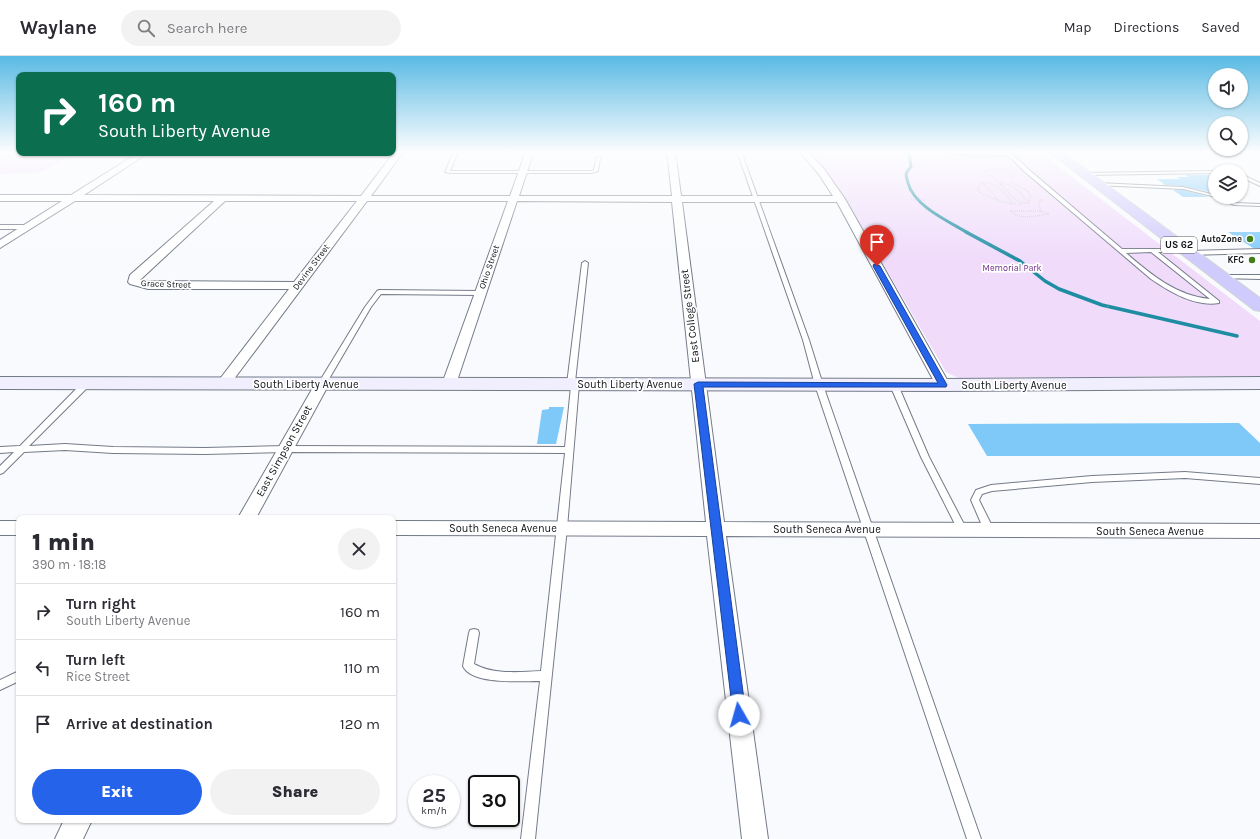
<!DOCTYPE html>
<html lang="en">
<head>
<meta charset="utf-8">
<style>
  body { margin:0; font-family:Karla,sans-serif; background:#f2f2f3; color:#2b2b33; height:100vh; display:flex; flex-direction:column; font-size:15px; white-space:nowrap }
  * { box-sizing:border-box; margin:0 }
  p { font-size:13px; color:#7c7c81 }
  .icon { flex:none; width:22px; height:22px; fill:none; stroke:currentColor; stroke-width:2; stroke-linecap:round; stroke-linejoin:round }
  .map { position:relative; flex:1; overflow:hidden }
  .side { position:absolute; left:16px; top:459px; width:380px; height:308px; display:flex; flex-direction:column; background:#fff; border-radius:8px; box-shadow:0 1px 3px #0004 }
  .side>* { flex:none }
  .top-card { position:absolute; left:16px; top:16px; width:380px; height:84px; border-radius:8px; box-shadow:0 1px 3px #0004; background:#0b6e4f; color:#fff; overflow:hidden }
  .tools { position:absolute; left:1208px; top:12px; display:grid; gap:8px }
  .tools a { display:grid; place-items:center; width:40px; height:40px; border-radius:50%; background:#fff; box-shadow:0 1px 3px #0004; font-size:20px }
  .speed { position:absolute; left:408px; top:719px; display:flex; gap:8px; font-size:20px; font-weight:700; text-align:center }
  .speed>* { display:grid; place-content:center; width:52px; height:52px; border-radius:50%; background:#fff; box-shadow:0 1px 3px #0004; line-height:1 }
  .speed small { font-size:10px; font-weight:400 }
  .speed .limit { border:2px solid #111; border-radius:6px; background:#fff; color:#111 }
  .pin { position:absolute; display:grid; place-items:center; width:34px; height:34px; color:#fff; margin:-41px -17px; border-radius:50% 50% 50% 0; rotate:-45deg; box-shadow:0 0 4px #0007 }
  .pin .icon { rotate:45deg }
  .me { position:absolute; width:44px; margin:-22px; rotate:353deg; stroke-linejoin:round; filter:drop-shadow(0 0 3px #0008) }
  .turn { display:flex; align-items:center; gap:14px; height:84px; padding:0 16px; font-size:18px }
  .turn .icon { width:52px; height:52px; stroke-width:2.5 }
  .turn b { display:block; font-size:28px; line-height:34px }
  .round { display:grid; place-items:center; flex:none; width:42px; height:42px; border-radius:21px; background:#f2f2f3 }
  .summary { display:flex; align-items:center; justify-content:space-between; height:68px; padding:0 16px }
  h1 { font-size:24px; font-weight:800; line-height:30px }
  .primary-button { display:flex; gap:8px; margin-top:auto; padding:8px 16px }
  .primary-button a { flex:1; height:46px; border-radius:24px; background:#2563eb; color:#fff; font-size:16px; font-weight:800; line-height:46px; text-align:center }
  .primary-button a+a { background:#f2f2f3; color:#2b2b33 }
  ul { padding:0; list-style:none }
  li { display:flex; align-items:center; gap:12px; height:56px; padding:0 16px; border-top:1px solid #e1e1e2 }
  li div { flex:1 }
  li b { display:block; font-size:15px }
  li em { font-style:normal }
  header { display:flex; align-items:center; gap:24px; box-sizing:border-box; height:56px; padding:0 20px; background:#fff; border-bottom:1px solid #e1e1e2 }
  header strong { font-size:19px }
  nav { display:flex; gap:22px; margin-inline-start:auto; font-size:14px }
  .search { width:280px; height:36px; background:#f2f2f3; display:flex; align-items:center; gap:10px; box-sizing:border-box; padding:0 14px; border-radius:22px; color:#7c7c81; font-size:15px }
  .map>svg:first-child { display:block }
  .green { fill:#f0dbfb }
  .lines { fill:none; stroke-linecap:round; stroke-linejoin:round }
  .stream-far1 { stroke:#1e8da2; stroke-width:3 }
  .stream { stroke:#1e8da2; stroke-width:3.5 }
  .building { fill:#7fc9f9 }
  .lane-casing { stroke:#747b88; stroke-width:2 }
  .street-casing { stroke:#747b88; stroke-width:2 }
  .secondary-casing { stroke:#747b88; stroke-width:2 }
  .highway-casing { stroke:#d4d4d5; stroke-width:2 }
  .path-far1 { stroke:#aeb0b4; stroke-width:1.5; stroke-dasharray:0.5 1.5; stroke-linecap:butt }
  .path { stroke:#aeb0b4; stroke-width:2; stroke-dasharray:0.5 2; stroke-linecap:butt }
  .lane { fill:#fff; fill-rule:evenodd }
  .street { fill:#fff; fill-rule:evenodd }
  .secondary { fill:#f1effe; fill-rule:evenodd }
  .highway { fill:#d0cbfd; fill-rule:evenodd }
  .route { fill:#2563eb; stroke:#184099 }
  .poi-dot { fill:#417d19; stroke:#fff; stroke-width:1.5 }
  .labels { text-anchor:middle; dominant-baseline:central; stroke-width:3.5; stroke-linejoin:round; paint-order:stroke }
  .far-poi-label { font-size:9px; font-weight:bold; fill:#0f1217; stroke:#fff; text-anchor:end }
  .far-street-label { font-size:9px; fill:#0f1217; stroke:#fff }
  .far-park-label { font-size:9px; fill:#73308d; stroke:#fff }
  .shield { fill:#fff; stroke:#57595d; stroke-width:1 }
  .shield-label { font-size:10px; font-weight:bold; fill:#0f1217 }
  .street-label { font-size:11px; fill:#0f1217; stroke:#fff }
</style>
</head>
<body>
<header>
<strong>Waylane</strong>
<div class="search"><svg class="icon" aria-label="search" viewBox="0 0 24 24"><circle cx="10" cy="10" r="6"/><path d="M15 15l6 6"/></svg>Search here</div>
<nav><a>Map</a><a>Directions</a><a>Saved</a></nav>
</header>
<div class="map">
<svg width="1260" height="783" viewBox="0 0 1260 783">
  <rect width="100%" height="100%" fill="#f9fafd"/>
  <path class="green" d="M7 95H19V97H76L39 117 0 118V98Z
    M806 95H1038L1260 265V320L958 322 946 316 846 144 822 111Z"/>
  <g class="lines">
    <path class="stream-far1" d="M909 95 911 111C904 118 906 119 908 127 914 150 948 165 968 177"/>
    <path class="stream" d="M966 176 1020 205 1045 225 1059 233 1102 249 1237 280"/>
  </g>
  <path class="building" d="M1185 119H1209L1215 121V137L1183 130 1165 129 1157 123H1180L1177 121H1189Z
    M1173 134H1183L1209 141H1183Z
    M1228 176H1260V192H1253Z
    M549 351H564L556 388H537L542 354 549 353Z
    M1239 367 1260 387V400H987L968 368Z"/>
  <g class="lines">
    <defs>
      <path id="lane" d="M737 95H741L809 284 823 329 981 783H967L815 329 803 284Z
        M1006 95H1010L1013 99 1028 113 1122 193H1187L1188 194 1185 196H1158L1219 245V247C1195 251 1170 236 1151 223L1024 115 1008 99 952 98 950 97 952 96 1007 97ZM1151 196 1210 243C1177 240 1150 218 1126 197Z
        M455 97 457 98 450 115H592L594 114 596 102 598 101 600 102 598 115 592 117H450L445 116 453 98Z
        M1215 115V117L1084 119 1082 118 1084 117 1215 115H1216Z
        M1241 118 1260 127V130L1241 121Z
        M1098 127 1183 131 1215 139V141H1222L1235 147 1260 148V150L1234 149 1216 141 1183 133 1096 129V128Z
        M0 169H28L31 171 28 173H0Z
        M1260 193V197L1189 199 1186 197 1189 195Z
        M585 205 588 207 575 326 579 328 567 472 535 783H521L540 625C522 625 471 629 463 610L469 577 470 574 474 573 478 574 479 577 474 608C494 619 519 616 541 615L565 397 285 396 205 398 113 397 65 394 24 396 3 417 0 418V410L14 396 0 397V391L20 390 83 326H86L90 328 89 330 29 390 65 388 113 391 205 392 285 390 565 391 571 330 567 328 582 207Z
        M1221 219H1260V223L1219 222 1218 221Z
        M379 234 480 235 483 237 480 239 381 238 371 251 326 328 322 330H319L318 328 365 251 377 235Z
        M891 327H894L898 329 929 401 967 474 965 476H959L921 401 890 329Z
        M1185 416 1260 422V428L1185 422 1092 426 992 435 982 438 979 444 994 474 992 476H986L984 474 971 444 976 434 991 429 1092 420Z
        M19 615V625L0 634V624Z"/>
      <path id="street" d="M393 95H404L371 140H510L526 95H534L519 140H672L667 95H675L681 140H833L818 117 799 95H807L824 113 845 143 950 329 948 332H938L936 329 837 146H682L724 466 1260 468V482L726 480 768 783H742L707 480 393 479V465L706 466 672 146 517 145 456 328 454 331H444L442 328 508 145H367L228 331H218L216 328 289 233H148L130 228 128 226 130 219 214 145H75L0 192V184L62 145H0V139H71L138 97H148L84 139 361 140 392 99H348L344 97H393ZM225 145H357L294 226 148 225 140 224Z
        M322 324 327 325 329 328 256 462H238L315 328 317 325Z
        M0 465H19V479H0Z
        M64 764H92L83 783H55Z"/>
      <path id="secondary" d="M0 321 943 323 1260 321V333L943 335 0 333Z"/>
      <path id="highway" d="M1048 95H1061L1260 242V255L1254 254Z"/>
    </defs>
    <use href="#lane" class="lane-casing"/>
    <use href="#street" class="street-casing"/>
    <use href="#secondary" class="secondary-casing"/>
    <use href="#highway" class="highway-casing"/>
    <path class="path-far1" d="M982 126C995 126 1007 137 1012 148L999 145Z
      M982 126 978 133 980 137 997 144
      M1003 126 1018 134 1029 147C1016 148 1009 138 1002 129L1001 127Z
      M1012 127 1028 135 1031 140 1029 145
      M1001 129 984 114H1012
      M911 143 925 144
      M1011 148H1022
      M1011 155H1041L1049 158C1038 159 1019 165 1011 155Z
      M1041 155 1039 149 1040 144H1044"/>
    <path class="path" d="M1107 248 1108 252"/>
    <use href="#lane" class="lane"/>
    <use href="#street" class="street"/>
    <use href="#secondary" class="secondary"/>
    <use href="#highway" class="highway"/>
  </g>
  <linearGradient id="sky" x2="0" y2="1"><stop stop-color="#59bae4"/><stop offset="0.47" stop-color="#fcfdfe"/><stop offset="1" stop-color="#fcfdfe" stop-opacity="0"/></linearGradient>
  <rect width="1260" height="204" fill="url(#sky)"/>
  <path class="route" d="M874 208 880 210 947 329 946 331H703L746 659 744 663 739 665 734 663 733 659 694 328 698 326 938 327 873 210Z"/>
  <g class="poi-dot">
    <circle cx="1250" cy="183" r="4"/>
    <circle cx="1252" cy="204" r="4"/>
  </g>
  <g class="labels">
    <g class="far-poi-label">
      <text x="1242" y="183">AutoZone</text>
      <text x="1244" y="204">KFC</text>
    </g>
    <g class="far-street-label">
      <text transform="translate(311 211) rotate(-53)">Devine Street</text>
      <text transform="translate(489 211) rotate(-71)">Ohio Street</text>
      <text transform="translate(166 228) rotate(2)">Grace Street</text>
    </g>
    <g class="far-park-label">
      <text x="1012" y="212">Memorial Park</text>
    </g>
    <rect class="shield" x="1161" y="181" width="36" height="16" rx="3"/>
    <g class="shield-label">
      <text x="1179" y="189">US 62</text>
    </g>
    <g class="street-label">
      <text transform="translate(690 260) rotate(-97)">East College Street</text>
      <text x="306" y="328">South Liberty Avenue</text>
      <text x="630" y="328">South Liberty Avenue</text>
      <text x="1014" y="329">South Liberty Avenue</text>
      <text transform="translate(284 395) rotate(-61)">East Simpson Street</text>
      <text x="503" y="472">South Seneca Avenue</text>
      <text x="827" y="473">South Seneca Avenue</text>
      <text x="1150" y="475">South Seneca Avenue</text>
    </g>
  </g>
</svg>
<div class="tools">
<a><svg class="icon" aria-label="sound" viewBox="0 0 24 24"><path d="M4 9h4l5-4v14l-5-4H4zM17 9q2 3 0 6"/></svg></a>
<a><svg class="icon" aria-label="search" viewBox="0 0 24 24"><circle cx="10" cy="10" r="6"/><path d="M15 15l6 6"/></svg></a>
<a><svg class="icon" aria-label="layers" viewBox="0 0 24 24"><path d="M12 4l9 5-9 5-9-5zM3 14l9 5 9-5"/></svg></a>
</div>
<div class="speed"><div>25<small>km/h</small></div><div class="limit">30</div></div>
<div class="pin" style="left:877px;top:210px;background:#d93025"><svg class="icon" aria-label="arrive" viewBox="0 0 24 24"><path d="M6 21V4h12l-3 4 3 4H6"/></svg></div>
<svg class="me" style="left:739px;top:659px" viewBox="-20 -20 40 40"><circle r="19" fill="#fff"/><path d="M0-13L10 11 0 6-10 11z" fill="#2563eb"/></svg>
<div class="top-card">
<div class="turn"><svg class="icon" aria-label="right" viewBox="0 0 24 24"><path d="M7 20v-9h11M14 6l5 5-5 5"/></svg><div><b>160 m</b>South Liberty Avenue</div></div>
</div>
<section class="side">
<div class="summary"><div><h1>1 min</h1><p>390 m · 18:18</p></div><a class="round"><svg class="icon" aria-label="close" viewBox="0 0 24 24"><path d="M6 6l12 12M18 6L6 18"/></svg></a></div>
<ul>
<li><svg class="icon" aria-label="right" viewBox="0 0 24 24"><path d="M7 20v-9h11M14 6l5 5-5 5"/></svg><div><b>Turn right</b><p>South Liberty Avenue</p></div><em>160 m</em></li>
<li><svg class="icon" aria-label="left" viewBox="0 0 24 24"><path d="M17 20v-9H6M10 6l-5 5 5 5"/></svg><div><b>Turn left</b><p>Rice Street</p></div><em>110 m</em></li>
<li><svg class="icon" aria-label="arrive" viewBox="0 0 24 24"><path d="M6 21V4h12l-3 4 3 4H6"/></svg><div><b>Arrive at destination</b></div><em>120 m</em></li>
</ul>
<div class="primary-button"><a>Exit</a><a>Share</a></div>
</section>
</div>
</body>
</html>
